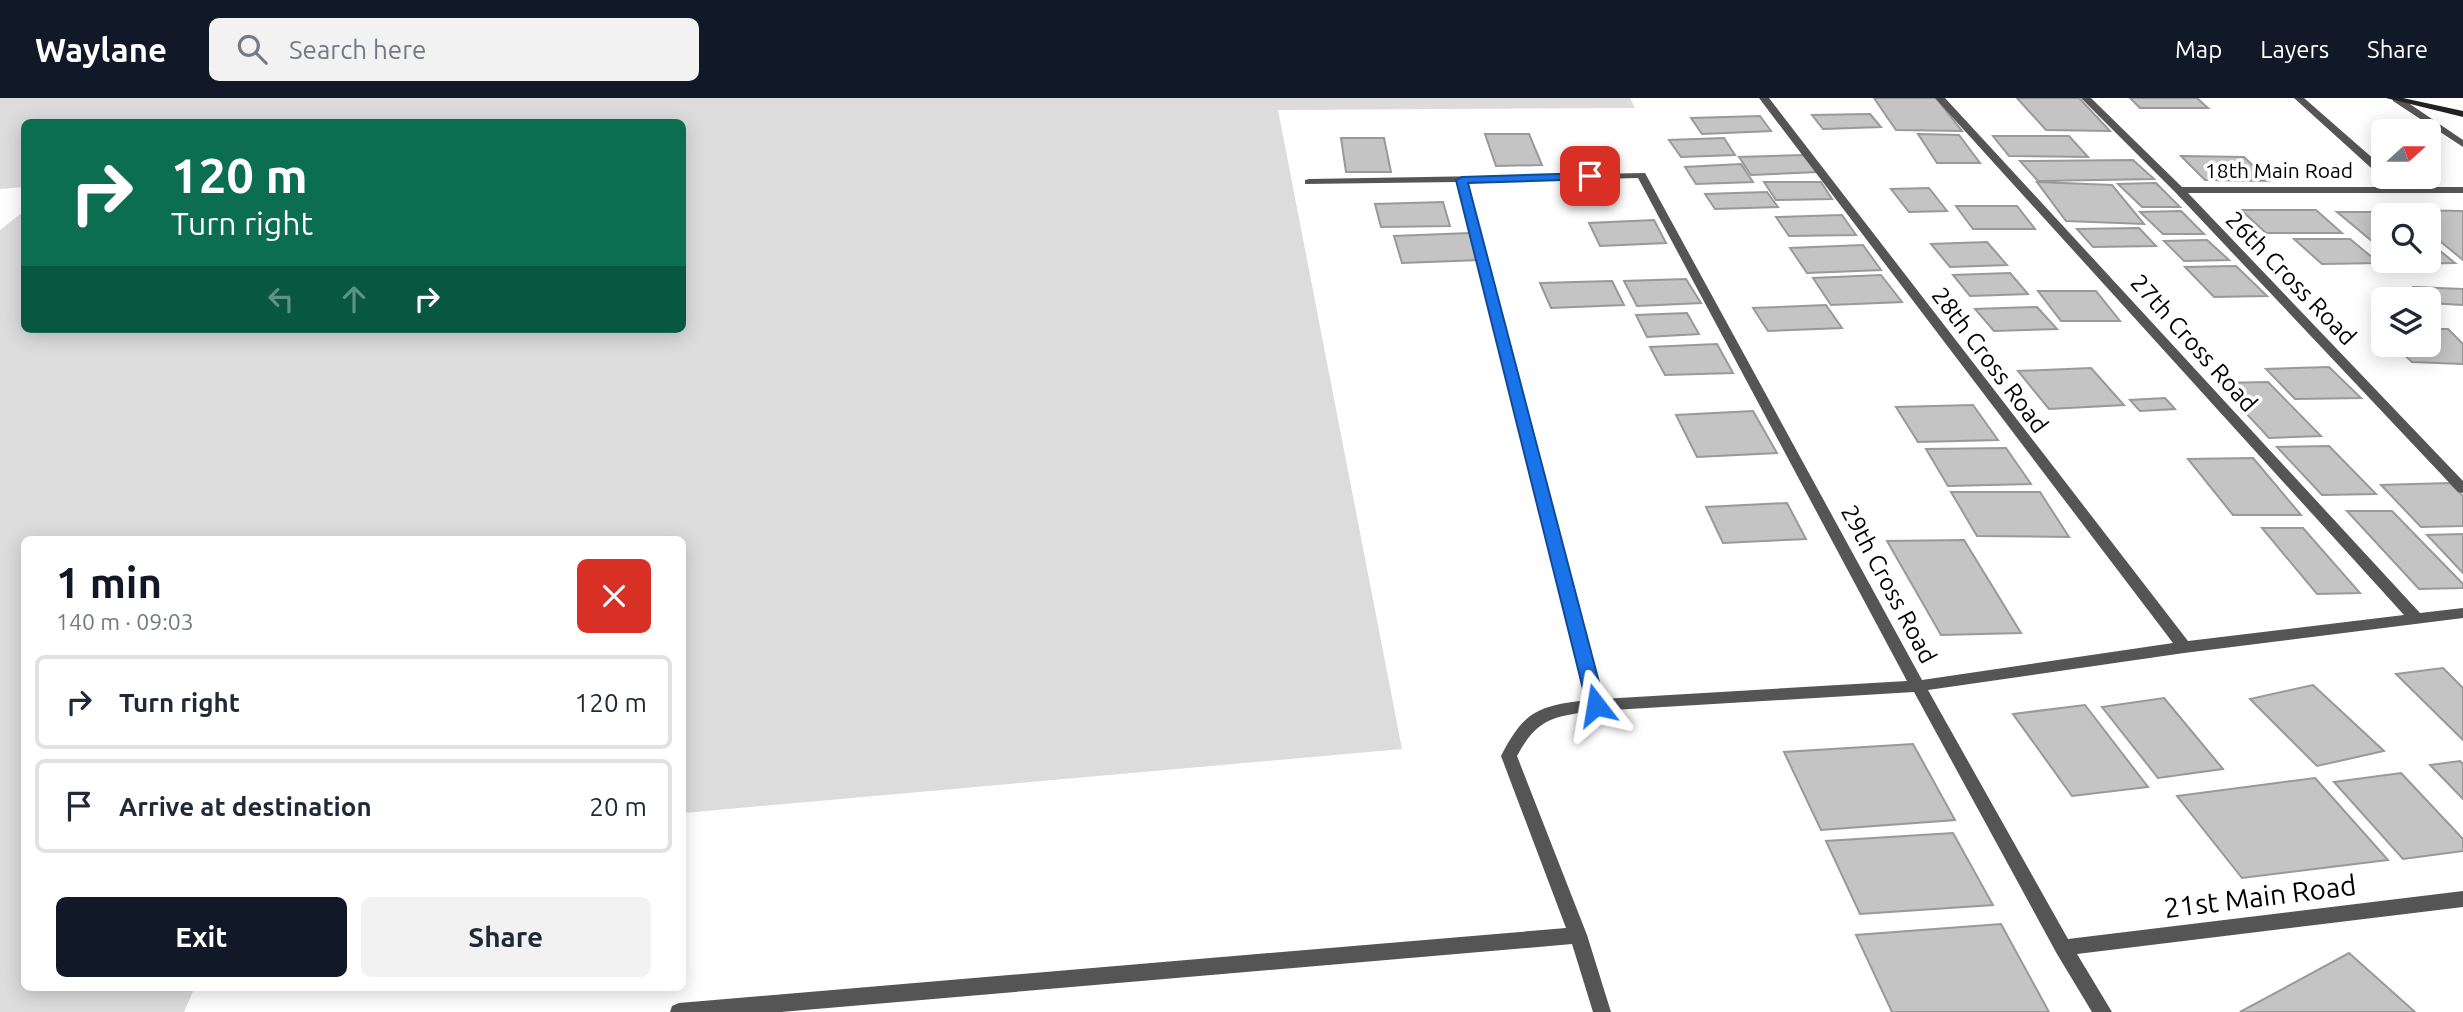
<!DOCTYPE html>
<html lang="en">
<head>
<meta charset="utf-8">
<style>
  body { margin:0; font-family:Ubuntu,sans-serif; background:#f2f2f3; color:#1f2937; height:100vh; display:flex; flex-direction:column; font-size:26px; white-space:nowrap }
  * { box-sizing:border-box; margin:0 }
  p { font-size:23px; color:#747a83 }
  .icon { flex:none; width:38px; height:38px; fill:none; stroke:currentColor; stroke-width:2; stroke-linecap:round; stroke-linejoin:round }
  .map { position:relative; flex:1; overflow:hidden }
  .panel { position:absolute; left:21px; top:438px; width:665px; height:455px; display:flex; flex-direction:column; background:#fff; border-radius:10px; box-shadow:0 4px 18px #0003 }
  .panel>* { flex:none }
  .top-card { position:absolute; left:21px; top:21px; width:665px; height:214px; border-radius:10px; box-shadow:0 4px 18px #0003; background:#0b6e4f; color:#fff; overflow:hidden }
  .needle { width:46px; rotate:69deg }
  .tools { position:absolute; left:2371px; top:21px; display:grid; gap:14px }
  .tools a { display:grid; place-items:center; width:70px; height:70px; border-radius:10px; background:#fff; box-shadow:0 4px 18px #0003; font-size:35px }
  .pin { position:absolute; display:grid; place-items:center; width:60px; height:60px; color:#fff; margin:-30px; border-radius:14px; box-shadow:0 4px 10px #0006 }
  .me { position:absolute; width:77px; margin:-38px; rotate:346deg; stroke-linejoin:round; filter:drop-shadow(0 0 5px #0008) }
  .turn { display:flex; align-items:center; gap:24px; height:147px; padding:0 35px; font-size:32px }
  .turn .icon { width:91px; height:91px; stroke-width:2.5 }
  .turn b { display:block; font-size:49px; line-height:60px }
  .lanes { display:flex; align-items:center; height:66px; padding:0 35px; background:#0003; justify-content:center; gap:35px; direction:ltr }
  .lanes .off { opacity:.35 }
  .round { display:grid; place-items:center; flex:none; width:74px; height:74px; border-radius:10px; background:#f2f2f3 }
  .overview { display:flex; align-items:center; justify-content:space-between; height:119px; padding:0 35px }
  h1 { font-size:42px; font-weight:700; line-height:52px; color:#111827 }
  .action { display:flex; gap:14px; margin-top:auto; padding:14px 35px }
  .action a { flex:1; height:80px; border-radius:10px; background:#111827; color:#fff; font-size:28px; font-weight:700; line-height:80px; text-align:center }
  .action a+a { background:#f2f2f3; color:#1f2937 }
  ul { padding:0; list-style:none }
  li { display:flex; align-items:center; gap:21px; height:94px; margin:0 14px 10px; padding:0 21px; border:4px solid #e0e1e3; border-radius:10px }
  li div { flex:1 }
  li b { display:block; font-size:26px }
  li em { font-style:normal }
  header { display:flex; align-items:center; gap:42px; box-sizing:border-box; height:98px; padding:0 35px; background:#111827; color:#fff }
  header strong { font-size:33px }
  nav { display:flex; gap:38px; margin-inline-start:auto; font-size:24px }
  .search { width:490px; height:63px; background:#f2f2f3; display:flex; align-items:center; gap:18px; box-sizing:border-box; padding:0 24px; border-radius:10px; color:#747a83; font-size:26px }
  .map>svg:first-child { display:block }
  .green { fill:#dcdcdc }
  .building { fill:#c4c4c4; stroke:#999; stroke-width:2 }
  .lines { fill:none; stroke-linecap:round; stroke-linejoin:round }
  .street { fill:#555; fill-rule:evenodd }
  .secondary { fill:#222; fill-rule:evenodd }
  .route { fill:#1a73e8; stroke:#114b97; stroke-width:2 }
  .labels { text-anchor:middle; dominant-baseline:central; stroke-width:7; stroke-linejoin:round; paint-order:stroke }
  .far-street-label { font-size:21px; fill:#000; stroke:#fff }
  .street-label { font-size:24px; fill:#000; stroke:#fff }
  .near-street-label { font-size:28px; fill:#000; stroke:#fff }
</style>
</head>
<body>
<header>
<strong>Waylane</strong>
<div class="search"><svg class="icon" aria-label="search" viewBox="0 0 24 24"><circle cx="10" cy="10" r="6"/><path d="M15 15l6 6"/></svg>Search here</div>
<nav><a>Map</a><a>Layers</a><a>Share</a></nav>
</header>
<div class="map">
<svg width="2463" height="914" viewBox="0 0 2463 914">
  <rect width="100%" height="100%" fill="#fff"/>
  <path class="green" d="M0 0H1630L1635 10 1278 12 1402 651 683 715 682 441H24V889H195L184 914H0V132L24 113V231H682V24H24V89L0 91Z"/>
  <path class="building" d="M1874 0H1936L1962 33 1896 32Z
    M2017 0H2079L2110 33 2046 32Z
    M2130 0H2197L2208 10H2140Z
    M1870 16 1881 29 1823 31 1812 17Z
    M1760 18 1771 33 1702 36 1691 20Z
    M1485 36H1529L1542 67 1496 68Z
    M1918 36 1959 37 1980 65H1937Z
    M1993 38H2069L2088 59 2009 58Z
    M1341 40H1384L1391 74H1346Z
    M1724 40 1735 57 1681 59 1669 42Z
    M1804 57 1817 74 1751 77 1739 59Z
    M2181 58 2244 59 2269 83 2205 82Z
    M2133 62 2154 81 2038 83 2020 63Z
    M1741 66 1753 84 1696 86 1685 69Z
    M1764 84H1821L1832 101 1776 102Z
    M2037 84 2112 87 2144 126 2066 123Z
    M2156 85 2180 109H2142L2118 86Z
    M1929 90 1947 113 1909 114 1891 91Z
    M1767 94 1778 109 1715 111 1705 96Z
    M1443 104 1450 128 1381 129 1375 106Z
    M1956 108H2017L2035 131H1973Z
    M2241 112H2316L2342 135H2266Z
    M2403 112 2463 113V162L2429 134V117H2409Z
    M2181 113 2204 136H2163L2140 114Z
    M2337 114H2392L2396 117H2384V153Z
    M1842 117 1856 137 1789 138 1776 119Z
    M1654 122 1666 145 1600 148 1589 125Z
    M2139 130 2156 148 2093 149 2077 131Z
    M1470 135 1480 162 1402 165 1394 138Z
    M2294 141H2350L2379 165 2322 166Z
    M2207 142 2229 162 2184 163 2164 143Z
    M1987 144 2007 167 1950 169 1931 146Z
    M2429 144 2455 165 2399 166 2395 163H2429Z
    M1863 147 1881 172 1807 175 1790 150Z
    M2236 168 2267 198 2214 199 2185 169Z
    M2010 175 2028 196 1970 198 1953 177Z
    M1881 177 1902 204 1831 207 1813 180Z
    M1686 181 1701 205 1637 208 1624 183Z
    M1612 183 1624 207 1551 210 1540 185Z
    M2414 189 2463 191V207L2429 205Z
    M2038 193H2096L2120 223H2061Z
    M1826 207 1842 230 1768 233 1753 210Z
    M2037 209 2057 231 1994 233 1975 211Z
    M1687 215 1699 236 1647 239 1636 217Z
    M2429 231H2448L2463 246V266L2412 264 2394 247H2429Z
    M1717 246 1733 275 1665 277 1650 249Z
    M2329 269 2361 300 2295 301 2266 271Z
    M2091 270 2124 307 2049 311 2018 273Z
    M2268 284 2321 338 2269 340 2218 285Z
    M2165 300 2175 311 2140 313 2130 302Z
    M1973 307 1998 342 1918 344 1896 309Z
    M1753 313 1777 355 1697 359 1676 317Z
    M2329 348 2376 396 2322 397 2277 349Z
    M2006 350 2031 386 1948 388 1926 351Z
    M2253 360 2301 417H2233L2188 361Z
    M2450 385 2463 398V428L2421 429 2381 387Z
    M1951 394H2040L2069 439 1977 438Z
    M1787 405 1806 441 1723 445 1706 409Z
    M2347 413H2392L2463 486V490L2419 491Z
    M2262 430H2303L2360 495 2317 496Z
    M2463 436V475L2427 437Z
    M1964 442 2021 535 1941 537 1887 443Z
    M2443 570 2463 590V642L2396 576Z
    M2313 587 2384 653 2317 668 2250 601Z
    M2164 600 2223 671 2158 680 2102 609Z
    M2085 607 2148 689 2072 698 2013 616Z
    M1913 646 1955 722 1821 732 1784 654Z
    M2460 663 2463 666V701L2430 667Z
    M2401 675 2463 741V753L2403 761 2334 684Z
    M2315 680 2388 762 2242 780 2177 698Z
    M1953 735 1993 807 1860 816 1826 743Z
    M2001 826 2049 914H1892L1856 837Z
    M2349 855 2415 914H2240Z"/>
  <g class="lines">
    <path class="street" d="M1759 0H1769L2188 543 2404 517 1935 0H1945L2420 515 2463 510V520L2184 555 1928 592 2068 841 2463 793V809L2077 856 2112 914H2092L2057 856 1914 594 1596 613C1555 618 1538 619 1517 658L1587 837 1611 914H1593L1572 846 781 914H670L672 908 679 905 1566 830 1501 658C1524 613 1538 608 1587 602L1457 84 1305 86V82L1309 81 1645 75 1922 582 2173 545ZM1638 80 1907 583 1602 601 1467 84Z
      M2081 0H2091L2182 89H2463V95H2188L2463 383V395L2458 394 2175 94Z
      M2294 0H2304L2384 70 2385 79 2380 78Z
      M2392 0H2401L2463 42V49L2393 3Z"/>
    <path class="secondary" d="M2386 0H2403L2463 13V19Z"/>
  </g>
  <path class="route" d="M1590 75 1596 78 1594 81 1468 85 1605 607 1596 614 1587 607 1456 82 1462 79Z"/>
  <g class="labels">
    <g class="far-street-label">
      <text x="2279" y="72">18th Main Road</text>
    </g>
    <g class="street-label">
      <text transform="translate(2291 180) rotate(46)">26th Cross Road</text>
      <text transform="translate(2194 245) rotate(48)">27th Cross Road</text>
      <text transform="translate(1990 262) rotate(53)">28th Cross Road</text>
      <text transform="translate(1889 486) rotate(62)">29th Cross Road</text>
    </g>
    <g class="near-street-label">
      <text transform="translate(2260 798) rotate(-7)">21st Main Road</text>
    </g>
  </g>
</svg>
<div class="tools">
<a><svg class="needle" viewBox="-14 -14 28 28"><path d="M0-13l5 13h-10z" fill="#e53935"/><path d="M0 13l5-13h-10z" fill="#747a83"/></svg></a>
<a><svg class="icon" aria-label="search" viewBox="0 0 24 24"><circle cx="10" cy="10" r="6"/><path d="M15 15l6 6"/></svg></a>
<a><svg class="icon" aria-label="layers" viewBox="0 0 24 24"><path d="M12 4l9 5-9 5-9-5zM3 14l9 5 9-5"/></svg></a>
</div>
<div class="pin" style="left:1590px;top:78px;background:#d93025"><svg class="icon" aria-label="arrive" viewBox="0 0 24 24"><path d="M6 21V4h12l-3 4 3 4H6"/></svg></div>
<svg class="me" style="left:1596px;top:607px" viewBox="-20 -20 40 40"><path d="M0-17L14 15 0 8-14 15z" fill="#1a73e8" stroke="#fff" stroke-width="4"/></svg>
<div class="top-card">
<div class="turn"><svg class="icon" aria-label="right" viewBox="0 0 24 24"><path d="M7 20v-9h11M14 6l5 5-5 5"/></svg><div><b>120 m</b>Turn right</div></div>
<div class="lanes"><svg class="icon off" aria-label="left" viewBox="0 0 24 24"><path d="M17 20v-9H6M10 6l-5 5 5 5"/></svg><svg class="icon off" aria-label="ahead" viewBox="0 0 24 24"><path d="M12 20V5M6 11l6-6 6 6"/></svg><svg class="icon" aria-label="right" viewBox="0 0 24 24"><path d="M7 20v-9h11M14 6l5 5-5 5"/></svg></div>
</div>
<section class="panel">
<div class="overview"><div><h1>1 min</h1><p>140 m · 09:03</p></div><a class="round" style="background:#d93025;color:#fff"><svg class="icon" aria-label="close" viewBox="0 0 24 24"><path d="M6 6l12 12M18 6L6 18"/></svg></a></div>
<ul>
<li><svg class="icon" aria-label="right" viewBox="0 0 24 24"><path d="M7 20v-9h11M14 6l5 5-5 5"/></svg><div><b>Turn right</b></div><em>120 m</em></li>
<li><svg class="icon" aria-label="arrive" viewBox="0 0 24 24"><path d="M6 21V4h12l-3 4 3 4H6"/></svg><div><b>Arrive at destination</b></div><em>20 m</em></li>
</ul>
<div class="action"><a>Exit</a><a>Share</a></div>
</section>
</div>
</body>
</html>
